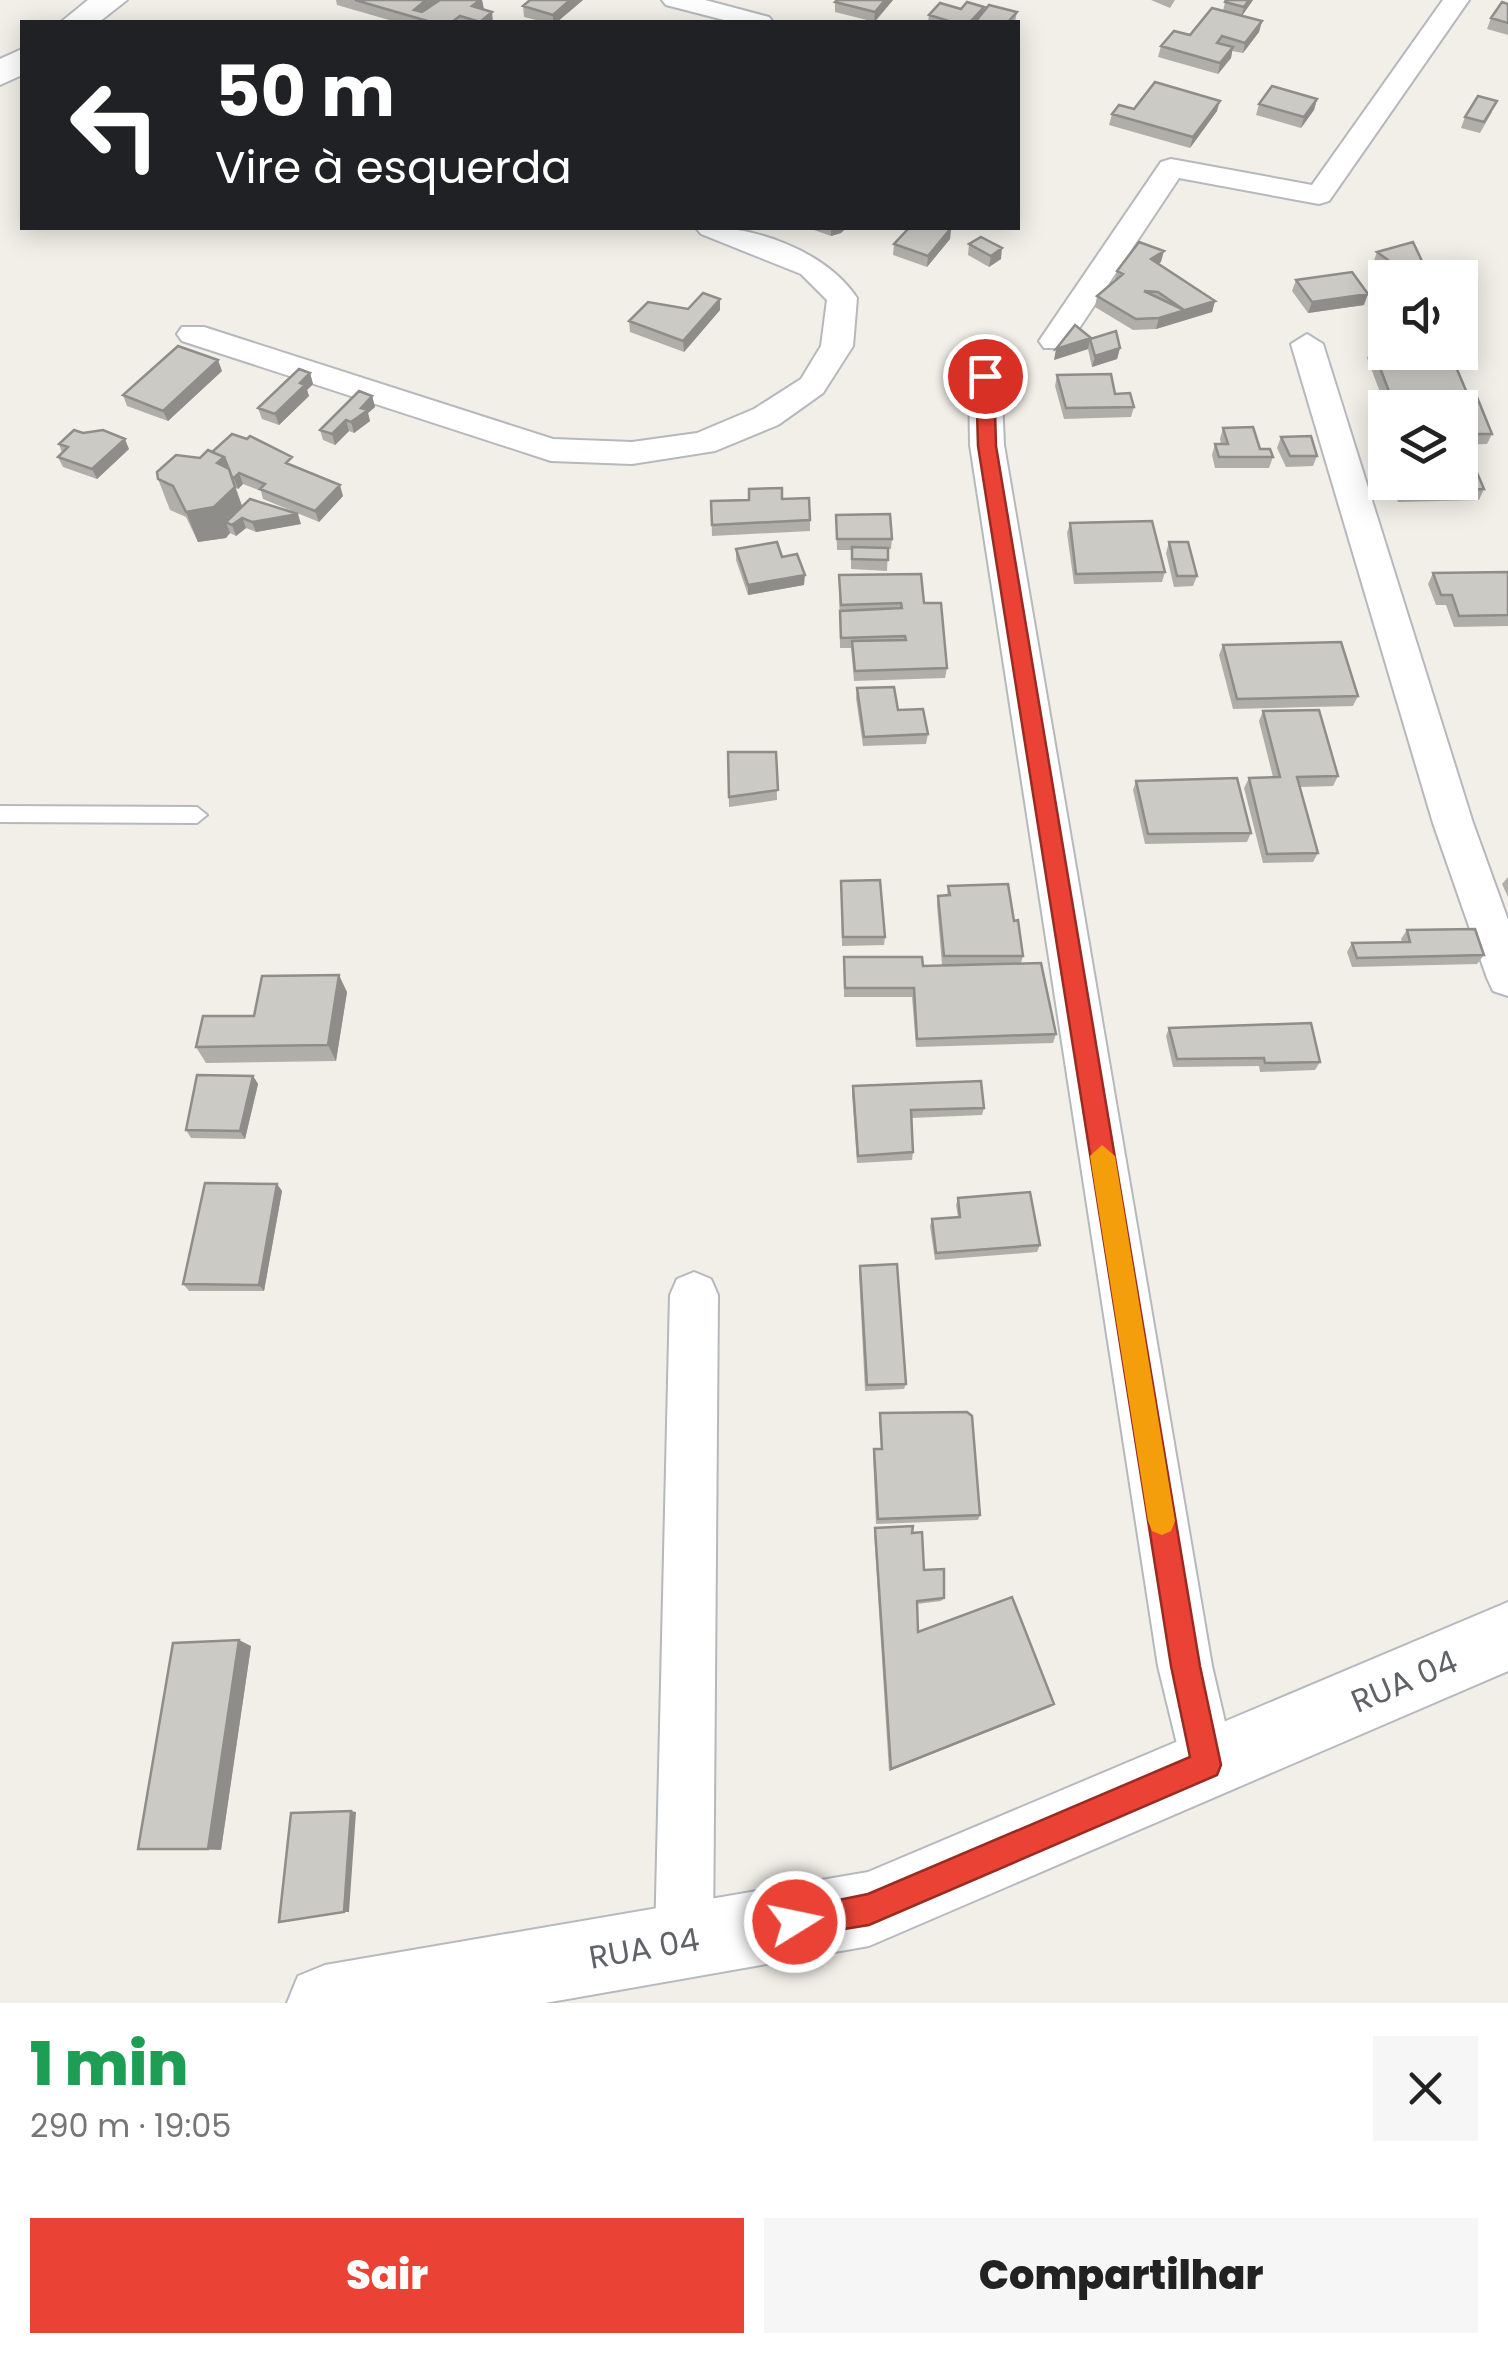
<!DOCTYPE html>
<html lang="pt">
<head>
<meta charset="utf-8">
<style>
  body { margin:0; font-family:Poppins,sans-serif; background:#f6f6f6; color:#222; height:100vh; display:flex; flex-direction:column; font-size:38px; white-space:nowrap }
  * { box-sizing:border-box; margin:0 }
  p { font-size:32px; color:#767676 }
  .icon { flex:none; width:55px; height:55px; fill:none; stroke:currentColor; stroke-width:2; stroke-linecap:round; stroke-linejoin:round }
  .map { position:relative; height:2003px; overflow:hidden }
  .side { display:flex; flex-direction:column; background:#fff; flex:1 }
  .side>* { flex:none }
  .top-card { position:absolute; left:20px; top:20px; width:1000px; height:210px; border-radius:0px; box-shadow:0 5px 25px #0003; background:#202124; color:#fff; overflow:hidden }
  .buttons { position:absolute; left:1368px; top:260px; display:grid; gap:20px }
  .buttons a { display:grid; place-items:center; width:110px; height:110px; border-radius:0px; background:#fff; box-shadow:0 5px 25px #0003; font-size:50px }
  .pin { position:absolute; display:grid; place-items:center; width:85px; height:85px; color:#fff; margin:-42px; border:5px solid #fff; border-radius:50%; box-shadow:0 2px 10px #0007 }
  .me { position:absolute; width:110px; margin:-55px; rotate:80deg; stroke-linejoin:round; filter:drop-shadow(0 0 8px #0008) }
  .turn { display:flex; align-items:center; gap:35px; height:210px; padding:0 30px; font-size:45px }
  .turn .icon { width:130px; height:130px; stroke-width:2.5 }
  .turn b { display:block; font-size:70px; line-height:85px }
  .round { display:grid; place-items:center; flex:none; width:105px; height:105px; border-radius:0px; background:#f6f6f6 }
  .headline { display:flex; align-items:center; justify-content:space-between; height:170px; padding:0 30px }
  h1 { font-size:60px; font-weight:800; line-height:75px; color:#1e9e55 }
  .cta { display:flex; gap:20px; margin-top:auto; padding:20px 30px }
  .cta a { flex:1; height:115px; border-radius:0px; background:#ea4335; color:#fff; font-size:40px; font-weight:800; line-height:115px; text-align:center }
  .cta a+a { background:#f6f6f6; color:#222 }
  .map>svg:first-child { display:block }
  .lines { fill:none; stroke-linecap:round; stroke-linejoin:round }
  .lane-casing { stroke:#b5b8bc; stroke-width:4 }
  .street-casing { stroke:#b5b8bc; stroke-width:4 }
  .secondary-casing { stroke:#b6babf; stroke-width:4 }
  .lane { fill:#fff; fill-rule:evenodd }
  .street { fill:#fff; fill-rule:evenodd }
  .secondary { fill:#fff; fill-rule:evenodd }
  .wall { fill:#afaea9 }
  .shaded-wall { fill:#8f8d8a }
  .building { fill:#cccac5; stroke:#8f8d8a; stroke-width:2.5; fill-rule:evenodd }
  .route { fill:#ea4335; stroke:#982c22; stroke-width:2.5 }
  .slow { fill:#f59e0b }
  .labels { text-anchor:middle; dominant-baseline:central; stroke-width:10; stroke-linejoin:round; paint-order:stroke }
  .near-street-label { font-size:32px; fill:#5f6368; stroke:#fff }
</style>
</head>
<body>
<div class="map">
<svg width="1508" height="2003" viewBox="0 0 1508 2003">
  <rect width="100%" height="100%" fill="#f1efe8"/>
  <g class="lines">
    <defs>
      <path id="lane" d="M0 806 197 807 207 815 197 823 0 822Z"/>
      <path id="street" d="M662 0H705L769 17 773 22H732L666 5Z
        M1443 0H1469L1329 201 1319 204 1179 178 1066 348H1044L1039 341 1161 162 1171 159 1312 185Z
        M696 228C751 224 825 250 857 298L853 346 823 393 778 425 715 451 632 464 551 461 182 341 177 334 182 327H204L553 439 632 442 697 433 754 409 801 379 821 346 827 300 801 274 701 234Z
        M1307 334 1323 344 1473 823 1508 920V996L1493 991 1487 978 1433 823 1291 344Z
        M985 366 996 369 1001 376 1004 445 1212 1666 1235 1765 1227 1785 1207 1793 1187 1785 1158 1666 970 445 969 376 974 369Z
        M694 1272 711 1279 718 1295 713 1941 705 1962 684 1970 663 1962 655 1941 670 1295 677 1279Z"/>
      <path id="secondary" d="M88 0H127L99 22H61Z
        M22 49V75L0 85V59Z
        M1508 1602V1671L869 1946 545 2003H287L298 1976 325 1965 868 1872Z"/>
    </defs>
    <use href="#lane" class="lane-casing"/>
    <use href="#street" class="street-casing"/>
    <use href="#secondary" class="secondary-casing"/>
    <use href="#lane" class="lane"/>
    <use href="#street" class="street"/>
    <use href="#secondary" class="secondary"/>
  </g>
  <path class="wall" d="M336 0H482L483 9 493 22H396L337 5Z
    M530 0H583L557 22H544L524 17 523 6Z
    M837 0H893L875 22 835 12V2Z
    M1151 0H1175L1170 8Z
    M1253 0 1242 16 1262 21 1259 32 1243 53 1232 51 1231 58 1218 74 1158 57 1161 46 1190 35 1223 11 1225 2Z
    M1508 4V35L1487 29 1491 18Z
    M961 9 983 12H1017L1015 22H928L929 15Z
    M1317 99 1314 110 1301 128 1256 115 1259 104Z
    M1134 109 1217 111 1190 148 1109 125 1112 114Z
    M1492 112 1480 133 1461 128 1465 117Z
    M814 228H846L841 233 831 236 814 230Z
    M951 228 950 239 927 267 893 255 894 244Z
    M969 244 1001 259 989 267 968 255Z
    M1377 252 1430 278H1386L1384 271 1373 263Z
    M1161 262 1158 263 1215 301 1212 312 1156 329 1133 330 1095 307 1097 296 1114 282 1117 271Z
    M1296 280 1364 305 1308 313 1292 291Z
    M688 309 720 310 684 352 630 332 629 321Z
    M1091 339 1120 348 1117 359 1092 367 1088 349 1054 360Z
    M1372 347 1396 356 1467 393 1465 397 1492 434 1487 444 1460 445V408H1435L1437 404 1385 405 1367 358Z
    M222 371 168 421 127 406 123 395Z
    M310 373 313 384 307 390 309 396 279 425 262 419 258 408Z
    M1057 375 1115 394 1134 407 1131 417 1064 419 1055 386Z
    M372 396 375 407 368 413 370 421 354 433 349 431 335 445 323 440 320 430Z
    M1223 428 1273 457 1269 468H1215L1212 455 1215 444H1221L1220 439Z
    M1281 437 1317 456 1313 466 1286 467 1277 448Z
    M59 444 129 449 97 479 63 467 58 457 62 453Z
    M200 458 295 467 343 496 319 522 263 499 261 491 243 484 238 489 236 488 242 506 301 524 256 532 246 528 236 536 230 533 226 538 198 542 186 517 170 510 158 479Z
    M1391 482H1460L1484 489 1479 500 1398 502Z
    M782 499 810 520V531L712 536 711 501Z
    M836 515 892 539 891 549H888L887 571 851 569V550H837Z
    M1070 523 1165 572 1162 582 1074 584 1067 533Z
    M1169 542 1197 576 1193 586 1174 587 1166 553Z
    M736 549 804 585 748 595 736 560Z
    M1508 572V626L1454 627 1446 605H1436L1428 584 1433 573Z
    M839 575 924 603 947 668 945 678 854 681 851 648H840Z
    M1223 645 1358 696 1353 706 1233 709 1219 655Z
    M857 688 898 710 928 734 926 744 863 746 856 698Z
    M1263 711 1338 776 1333 786 1300 787 1318 853 1313 862 1263 863 1244 788 1249 778 1273 777 1259 721Z
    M728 752H776L777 800 729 807Z
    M1136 781 1251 833 1247 842 1145 844 1133 790Z
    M1508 877V897L1502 884Z
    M841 881 885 937 884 945 842 946Z
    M948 886 1014 921 1023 956 1021 963 1056 1034 1053 1043 916 1047 912 997H844V957L923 966 942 965 937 905 938 896H947Z
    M1407 930 1484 955 1477 964 1352 967 1347 952 1352 943 1402 942 1401 939Z
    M347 992 336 1061 206 1063 196 1047Z
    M1169 1028 1320 1062 1315 1070 1260 1072 1259 1066 1173 1067 1166 1036Z
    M253 1076 258 1084 245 1139 191 1138 186 1130Z
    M853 1086 984 1108 982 1115 911 1118 913 1152 912 1160 857 1163 852 1094Z
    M277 1184 282 1191 264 1291H189L183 1284Z
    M958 1198 1040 1245 1037 1252 935 1260 930 1226 932 1219 958 1217 956 1205Z
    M860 1266 906 1384 904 1389 865 1391 859 1273Z
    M880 1413 980 1515 978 1520 876 1524 873 1454 874 1449H881L879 1419Z
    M875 1528 912 1533 924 1570 944 1598 941 1601 917 1604 918 1632 1054 1704 889 1771 874 1532Z
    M251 1646 221 1850 138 1849Z"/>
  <path class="shaded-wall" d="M426 0H440L418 19 414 10Z
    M476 0H482L484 9 472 6Z
    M570 0H583L557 22H553V15Z
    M885 0H893L874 22 875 12Z
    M1249 0H1253L1241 17 1244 7Z
    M984 7 982 18 978 22H970Z
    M492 12 493 22H480Z
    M1262 21 1259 32 1243 53 1245 43Z
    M1233 47 1231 58 1218 74 1220 63Z
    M1317 99 1314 110 1301 128 1304 117Z
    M1220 101 1217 111 1190 148 1193 137Z
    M831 228H846L841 233 831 236Z
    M951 228 950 239 927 267 928 256Z
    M1002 248 1001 259 989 267 991 256Z
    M1164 251 1161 262 1148 270 1151 259Z
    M1368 294 1364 305 1308 313 1312 302Z
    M720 299V310L684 352 683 341Z
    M1215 301 1212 312 1156 329 1159 318Z
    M1090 339 1088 349 1054 360 1056 349Z
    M1120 348 1117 359 1092 367 1095 356Z
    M218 360 222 371 168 421 163 411Z
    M310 373 313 384 307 390 309 396 279 425 275 414 300 383Z
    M372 396 375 407 368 413 370 421 354 433 351 422 361 408Z
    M346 420 349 431 335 445 332 434Z
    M125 439 129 449 97 479 92 469Z
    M224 457 246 517 243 520 246 528 236 536 232 525 226 522 230 533 226 538 198 542 186 512 217 463Z
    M239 473 243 484 238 489 234 478Z
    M340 485 343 496 319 522 315 511Z
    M298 514 301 524 256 532 252 522Z
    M805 575 804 585 748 595V585Z
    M339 975 347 992 336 1061 328 1045Z
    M253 1076 258 1084 245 1139 240 1131Z
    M277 1184 282 1191 264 1291 259 1285Z
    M239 1640 251 1646 221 1850 208 1849Z
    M1054 1704 1050 1707 889 1771 891 1769Z
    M351 1811 356 1812 349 1912H344Z"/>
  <path class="building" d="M355 0H426L414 10 422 12 440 0H480L472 6 492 12 480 22 460 16 452 22H431Z
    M530 0H570L553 15 523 6Z
    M837 0H885L875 12 835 2Z
    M1226 0H1249L1244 7 1225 2Z
    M967 2 984 7 970 22H948L949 21 929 15 940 3 961 9Z
    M1502 2 1508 4V23L1491 18Z
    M989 5 1017 12 1008 22H975Z
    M1212 8 1262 21 1245 43 1222 36 1217 43 1233 47 1220 63 1161 46 1174 31 1190 35Z
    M1155 82 1220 101 1193 137 1112 114 1119 105 1134 109Z
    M1272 86 1317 99 1304 117 1259 104Z
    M1478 96 1497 101 1484 122 1465 117Z
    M909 228H951L928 256 894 244Z
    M981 237 1002 248 991 256 969 244Z
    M1139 242 1164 251 1151 259 1215 301 1159 318 1136 319 1097 296 1123 274 1117 271ZM1144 291 1158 292 1184 310Z
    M1413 242 1430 278H1395L1388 260 1377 252Z
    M1352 272 1368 294 1312 302 1296 280Z
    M703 293 720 299 683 341 629 321 648 302 688 309Z
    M1075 325 1091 338 1056 349Z
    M1116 331 1120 348 1095 356 1090 339Z
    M178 346 218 360 163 411 123 395Z
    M1372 347H1385V352H1395L1396 356 1451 355 1467 393 1390 394Z
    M299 369 310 373 300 383 305 385 275 414 258 408Z
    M1111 374 1115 394 1130 393 1134 407 1066 408 1057 375Z
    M359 391 372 396 361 408 368 410 351 422 346 420 332 434 320 430Z
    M1477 397 1492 434H1460V408H1443L1440 398Z
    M1253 427 1260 449H1270L1273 457H1219L1215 444H1228L1223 428Z
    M74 430 83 433 103 430 125 439 92 469 58 457 68 447 59 444Z
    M232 434 247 439 250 436 292 457 286 463 340 485 315 511 260 489 265 484 239 473 234 478 232 477 224 457 212 452Z
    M1311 436 1317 456H1290L1281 437Z
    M208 450 224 457 217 463 229 469 235 487 214 507 186 512 173 486 158 479 157 472 176 455 200 458Z
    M1460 454H1469L1484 489 1403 491 1399 482H1460Z
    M782 488V499L809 498 810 520 712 525 711 501 749 500V489Z
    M250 499 298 514 252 522 242 518 232 525 226 522Z
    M890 514 892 539H837L836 515Z
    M1152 521 1165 572 1076 574 1070 523Z
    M777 542 782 557 797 554 805 575 748 585 736 549Z
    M1169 542H1188L1197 576H1177Z
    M852 547 888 548V560L852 559Z
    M1508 572V615L1459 616 1452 595H1441L1433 573Z
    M921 574 924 603H941L947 668 855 671 852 641 906 640 905 636 841 638 840 611 902 608 901 603 841 605 839 575Z
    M1341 642 1358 696 1237 699 1223 645Z
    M894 687 898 710 923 709 928 734 864 737 857 688Z
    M1319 710 1338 776 1297 777 1318 853 1267 854 1249 778 1280 777 1263 711Z
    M728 752H776L778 790 729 797Z
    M1237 778 1251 833 1148 834 1136 781Z
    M880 880 885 937H843L841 881Z
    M1008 884 1014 921 1018 920 1023 956H944L938 896 950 895 948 886Z
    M1475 929 1484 955 1357 958 1352 943 1410 942 1407 930Z
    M844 957H922L923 966 1041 963 1056 1034 917 1039 914 988H845Z
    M339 975 328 1045 196 1047 203 1016H254L262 976Z
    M1311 1023 1320 1062 1265 1063 1264 1058 1177 1059 1169 1028Z
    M197 1075 253 1076 240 1131 186 1130Z
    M981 1081 984 1108 911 1110 913 1152 858 1156 853 1086Z
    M205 1183 277 1184 259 1285 183 1284Z
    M1030 1192 1040 1245 936 1253 932 1219 960 1217 958 1198Z
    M897 1264 906 1384 867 1385 860 1266Z
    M967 1412 972 1416 980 1515 878 1519 874 1449H882L880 1413Z
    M913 1526 912 1533 922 1532 924 1570 944 1569V1598L917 1601 918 1632 1012 1597 1054 1704 891 1769 875 1528Z
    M239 1640 208 1849H138L173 1643Z
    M351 1811 344 1912 279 1922 291 1813Z"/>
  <path class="route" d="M985 370 994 376 996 446 1200 1666 1221 1765 1217 1775 869 1925 795 1937 784 1933 779 1922 784 1911 868 1894 1190 1757 1171 1666 978 446 976 376Z"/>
  <path class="slow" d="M1102 1145 1115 1156 1175 1521 1171 1531 1162 1535 1152 1531 1148 1521 1090 1156Z"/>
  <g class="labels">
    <g class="near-street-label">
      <text transform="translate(1404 1681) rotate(-23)">RUA 04</text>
      <text transform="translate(644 1948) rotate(-10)">RUA 04</text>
    </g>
  </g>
</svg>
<div class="buttons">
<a><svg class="icon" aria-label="sound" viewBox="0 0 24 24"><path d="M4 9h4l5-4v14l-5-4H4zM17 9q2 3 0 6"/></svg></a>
<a><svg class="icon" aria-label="layers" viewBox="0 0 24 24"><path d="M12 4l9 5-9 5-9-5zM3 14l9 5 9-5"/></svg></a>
</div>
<div class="pin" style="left:985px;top:376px;background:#d93025"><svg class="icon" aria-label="arrive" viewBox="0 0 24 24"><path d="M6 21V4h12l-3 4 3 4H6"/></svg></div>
<svg class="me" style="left:795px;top:1922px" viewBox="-20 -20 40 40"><circle r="17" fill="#ea4335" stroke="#fff" stroke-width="3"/><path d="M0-11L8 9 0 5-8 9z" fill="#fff"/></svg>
<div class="top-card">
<div class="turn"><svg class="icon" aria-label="left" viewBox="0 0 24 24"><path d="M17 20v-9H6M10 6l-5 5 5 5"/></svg><div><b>50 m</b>Vire à esquerda</div></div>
</div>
</div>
<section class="side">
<div class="headline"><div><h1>1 min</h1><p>290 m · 19:05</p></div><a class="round"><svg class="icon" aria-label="close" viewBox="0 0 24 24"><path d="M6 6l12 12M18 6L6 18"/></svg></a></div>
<div class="cta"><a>Sair</a><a>Compartilhar</a></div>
</section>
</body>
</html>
